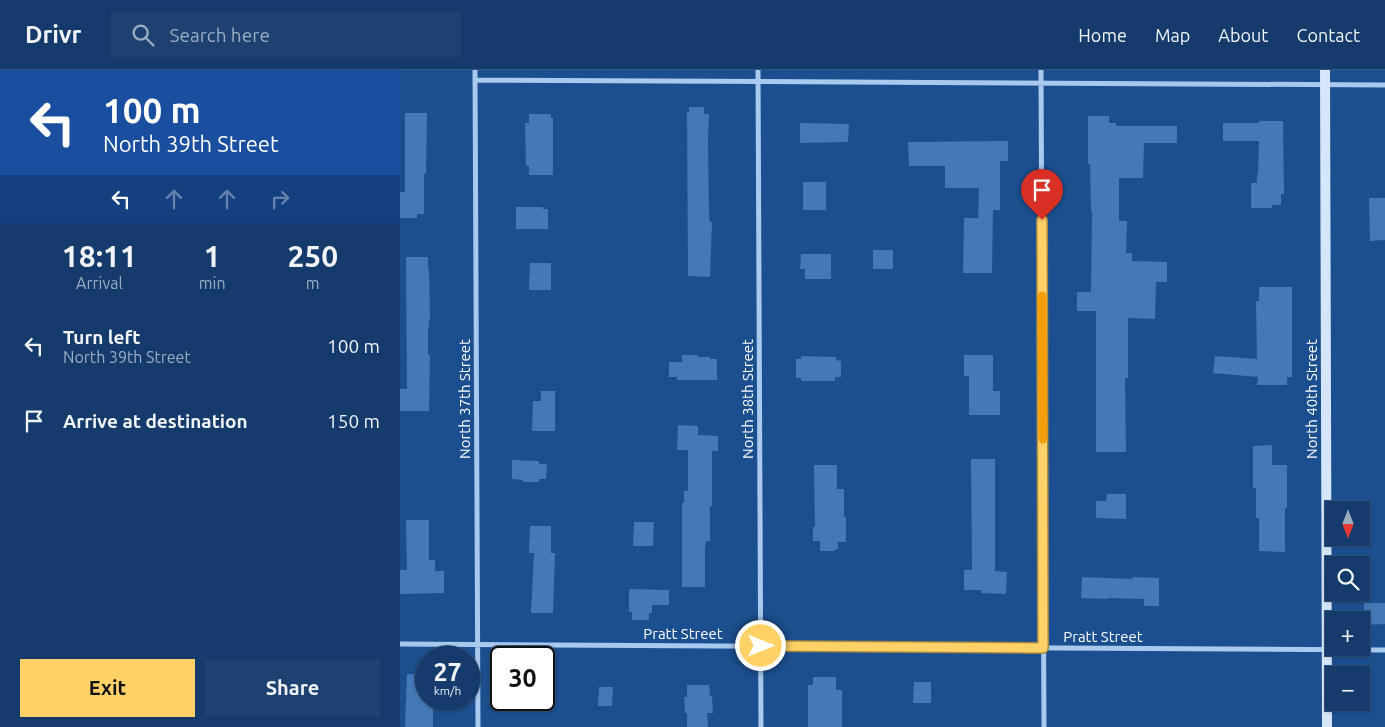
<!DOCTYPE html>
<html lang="en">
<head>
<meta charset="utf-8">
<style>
  body { margin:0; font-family:Ubuntu,sans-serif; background:#1d4271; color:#f1f3f6; height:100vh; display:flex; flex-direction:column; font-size:19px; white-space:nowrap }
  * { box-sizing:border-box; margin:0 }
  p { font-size:16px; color:#9dadc1 }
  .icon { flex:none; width:28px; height:28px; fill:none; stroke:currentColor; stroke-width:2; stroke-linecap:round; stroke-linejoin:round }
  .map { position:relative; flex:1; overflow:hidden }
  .sheet { display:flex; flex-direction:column; background:#143b6b; width:400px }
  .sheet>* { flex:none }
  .banner { background:#1a4fa0; color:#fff; overflow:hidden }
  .needle { width:32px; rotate:180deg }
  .tools { position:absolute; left:925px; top:431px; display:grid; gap:10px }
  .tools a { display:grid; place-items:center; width:45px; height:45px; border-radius:0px; background:#143b6b; box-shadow:0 1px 4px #0004,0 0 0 1px #33557e; font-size:25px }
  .speed { position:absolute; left:15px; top:576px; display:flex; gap:10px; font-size:25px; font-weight:700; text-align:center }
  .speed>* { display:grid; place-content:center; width:65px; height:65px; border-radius:50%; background:#143b6b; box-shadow:0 1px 4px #0004,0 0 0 1px #33557e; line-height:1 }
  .speed small { font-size:12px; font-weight:400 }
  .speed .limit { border:2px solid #111; border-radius:8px; background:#fff; color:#111 }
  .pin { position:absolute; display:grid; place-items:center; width:42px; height:42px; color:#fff; margin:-51px -21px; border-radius:50% 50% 50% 0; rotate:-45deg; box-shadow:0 0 5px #0007 }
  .pin .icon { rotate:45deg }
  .me { position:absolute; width:55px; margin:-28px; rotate:90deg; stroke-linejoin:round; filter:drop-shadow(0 0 4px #0008) }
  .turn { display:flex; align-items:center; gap:18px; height:105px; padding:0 20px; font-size:22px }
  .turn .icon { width:65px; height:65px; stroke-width:2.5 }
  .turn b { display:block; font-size:35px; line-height:42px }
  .lanes { display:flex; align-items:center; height:48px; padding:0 20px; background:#0003; justify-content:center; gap:25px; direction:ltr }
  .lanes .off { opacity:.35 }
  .eta { display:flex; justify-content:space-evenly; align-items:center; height:85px; text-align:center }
  .eta b { font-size:30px; font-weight:600; line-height:35px }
  .button { display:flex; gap:10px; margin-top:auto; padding:10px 20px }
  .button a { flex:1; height:58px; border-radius:0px; background:#ffd166; color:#111; font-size:20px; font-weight:600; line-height:58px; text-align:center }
  .button a+a { background:#1d4271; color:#f1f3f6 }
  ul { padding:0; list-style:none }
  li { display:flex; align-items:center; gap:15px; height:75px; padding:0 20px }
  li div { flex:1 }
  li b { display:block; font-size:19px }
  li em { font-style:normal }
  header { display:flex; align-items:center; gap:30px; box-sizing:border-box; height:70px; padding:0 25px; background:#143b6b; border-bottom:1px solid #33557e }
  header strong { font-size:24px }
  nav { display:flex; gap:28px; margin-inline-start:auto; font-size:18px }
  .search { width:350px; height:45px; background:#1d4271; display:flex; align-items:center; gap:12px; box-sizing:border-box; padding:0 18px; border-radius:0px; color:#9dadc1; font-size:19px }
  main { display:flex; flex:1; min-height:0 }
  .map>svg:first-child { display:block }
  .building { fill:#4478b7 }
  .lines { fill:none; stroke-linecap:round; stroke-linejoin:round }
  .street { stroke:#a9c9ee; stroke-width:5 }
  .secondary { stroke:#d6e6fa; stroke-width:10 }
  .route-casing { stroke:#a68842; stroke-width:12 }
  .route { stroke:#ffd166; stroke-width:9 }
  .slow { stroke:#f59e0b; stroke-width:9 }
  .labels { text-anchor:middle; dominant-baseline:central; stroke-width:5; stroke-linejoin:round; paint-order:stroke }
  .street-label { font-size:15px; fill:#fff; stroke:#1b4f8f }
</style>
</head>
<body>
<header>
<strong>Drivr</strong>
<div class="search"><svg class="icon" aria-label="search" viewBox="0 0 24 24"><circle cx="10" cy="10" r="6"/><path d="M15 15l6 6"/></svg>Search here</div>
<nav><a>Home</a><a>Map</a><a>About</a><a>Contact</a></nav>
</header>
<main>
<section class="sheet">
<div class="banner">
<div class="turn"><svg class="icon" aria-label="left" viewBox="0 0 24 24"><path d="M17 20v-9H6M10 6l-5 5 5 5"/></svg><div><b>100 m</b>North 39th Street</div></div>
<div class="lanes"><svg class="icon" aria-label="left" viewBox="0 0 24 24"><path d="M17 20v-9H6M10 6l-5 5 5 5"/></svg><svg class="icon off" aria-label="ahead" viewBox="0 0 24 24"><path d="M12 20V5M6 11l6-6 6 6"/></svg><svg class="icon off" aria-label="ahead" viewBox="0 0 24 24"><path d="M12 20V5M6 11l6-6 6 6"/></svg><svg class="icon off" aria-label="right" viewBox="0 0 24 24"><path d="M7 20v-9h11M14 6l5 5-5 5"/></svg></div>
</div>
<div class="eta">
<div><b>18:11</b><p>Arrival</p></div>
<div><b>1</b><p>min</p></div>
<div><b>250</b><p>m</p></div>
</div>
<ul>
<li><svg class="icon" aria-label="left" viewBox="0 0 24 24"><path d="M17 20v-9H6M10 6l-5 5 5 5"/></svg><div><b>Turn left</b><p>North 39th Street</p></div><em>100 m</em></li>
<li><svg class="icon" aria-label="arrive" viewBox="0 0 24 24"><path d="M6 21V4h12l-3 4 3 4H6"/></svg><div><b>Arrive at destination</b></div><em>150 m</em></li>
</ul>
<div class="button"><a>Exit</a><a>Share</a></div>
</section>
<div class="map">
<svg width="985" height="657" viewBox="0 0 985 657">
  <rect width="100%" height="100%" fill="#1b4f8f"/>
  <path class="building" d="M289 37H304V44H309L308 69 309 147 310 152H312L310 207 288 206 287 42H289Z
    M5 43H27L26 104H24V144H17V148H0V122H5Z
    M129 44H151V48H153V105H129V96H126L125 53H129Z
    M688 46H709V53H716V56H777V73H744L743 108H719V151H727L726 183H732V191L767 192V212H756L755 249 728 248V308H725V312L726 382H696V241H677V222H691L692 141H691L690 94H688Z
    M859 51H883L884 124H881V135H872V138H851V113H857V105H858L859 71H823V53H859Z
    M400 53 449 54 448 72 400 73Z
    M608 71V91H600V140H593L592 203H563L564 148H578L579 118H545V96H509L508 72Z
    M403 112H426V140H403Z
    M969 128H985V170L970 171Z
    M116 137H143V139H148V159H116Z
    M473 180H493V199H473Z
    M401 184H431V209H405V199H400Z
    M6 187H28V199H29L30 250H29V257H28V285H30L29 341H0V319H7Z
    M130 193H151V220H129Z
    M859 217H892V307H887V315H857L858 307 813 303 815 286 857 289 856 231H859Z
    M282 285H298V287H310V289H317V310H277V307H269V292H282Z
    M564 285H593V321H600V345H569V306H564Z
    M401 286 436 287V290L441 291V307H435V311H401V308H396V289H401Z
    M141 321H155V361H132L133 331H141Z
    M278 355 298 356V365L318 366V381H312V436H310V471H306L305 480V517H282V433H284V421H288V380H277Z
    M872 375V395H887V438H885V482L859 481V448H856V418H853V376Z
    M571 389H595V501L607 502 606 524 581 523 582 520H564V500H572Z
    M112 390 139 391V394H147L146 409H139V412H123V410L112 409Z
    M414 395H437V419H444V447H446V472H438V479H435V481H420V471H413V457H415Z
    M707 424H726V449L696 448V431H706Z
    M6 450H29V490H35V501H44V523L0 524V500H7Z
    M234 452H254L253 476H233Z
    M130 456H151V483H155L153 543H131L134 483H129Z
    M682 507 732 509 733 507 759 508V536H744V529L708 528V529L681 528Z
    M229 519 269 520V535H252V543H249V550H232V542H229Z
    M964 533H985V554L964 555Z
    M7 604 26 605V630H33V657H5Z
    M413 607H436V620H442V657H408V615H413Z
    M514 612H531V633H513Z
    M287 615H309L310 626H312L313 643H307L308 657H287V643H285L284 627H287Z
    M199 617H213L212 636H198Z"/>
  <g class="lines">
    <path class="street" d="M75 0 78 657
      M358 0 361 657
      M641 0 644 657
      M75 10 985 15
      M0 574 985 580"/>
    <path class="secondary" d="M925 0 927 657"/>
  </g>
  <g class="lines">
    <defs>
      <path id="route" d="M361 576 643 578 642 150"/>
    </defs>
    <use href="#route" class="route-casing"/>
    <use href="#route" class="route"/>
    <path class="slow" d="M642 226 643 369"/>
  </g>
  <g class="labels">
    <g class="street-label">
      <text transform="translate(64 329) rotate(-90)">North 37th Street</text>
      <text transform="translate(347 329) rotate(-90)">North 38th Street</text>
      <text transform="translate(911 329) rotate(-90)">North 40th Street</text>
      <text x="283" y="563">Pratt Street</text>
      <text x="703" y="566">Pratt Street</text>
    </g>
  </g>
</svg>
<div class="tools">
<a><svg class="needle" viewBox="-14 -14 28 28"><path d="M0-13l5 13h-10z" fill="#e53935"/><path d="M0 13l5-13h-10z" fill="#9dadc1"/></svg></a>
<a><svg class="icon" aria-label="search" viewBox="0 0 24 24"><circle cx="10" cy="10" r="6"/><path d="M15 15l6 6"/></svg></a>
<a>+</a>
<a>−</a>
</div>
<div class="speed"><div>27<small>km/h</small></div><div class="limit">30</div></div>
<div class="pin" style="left:642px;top:150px;background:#d93025"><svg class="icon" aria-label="arrive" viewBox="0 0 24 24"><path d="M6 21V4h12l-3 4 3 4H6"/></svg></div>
<svg class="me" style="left:361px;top:576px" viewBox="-20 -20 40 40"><circle r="17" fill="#ffd166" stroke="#fff" stroke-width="3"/><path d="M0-11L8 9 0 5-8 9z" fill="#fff"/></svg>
</div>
</main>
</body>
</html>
